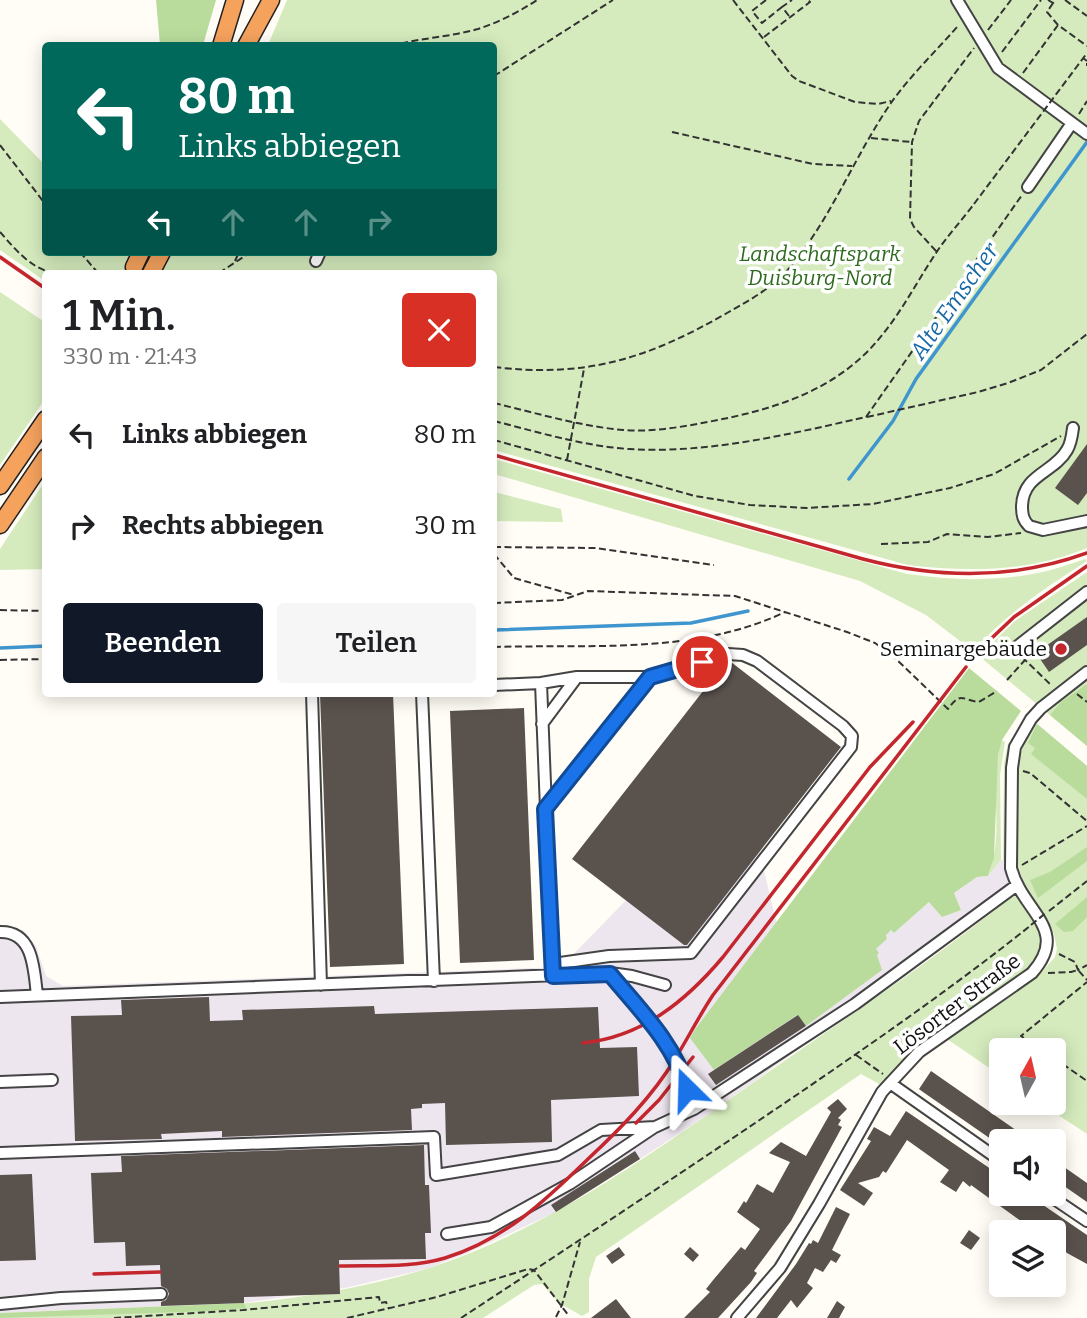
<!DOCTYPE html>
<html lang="de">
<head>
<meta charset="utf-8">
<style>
  body { margin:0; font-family:Bitter,serif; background:#f6f6f6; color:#202124; height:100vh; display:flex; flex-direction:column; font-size:26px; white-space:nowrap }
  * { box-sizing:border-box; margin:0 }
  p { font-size:23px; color:#757577 }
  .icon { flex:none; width:38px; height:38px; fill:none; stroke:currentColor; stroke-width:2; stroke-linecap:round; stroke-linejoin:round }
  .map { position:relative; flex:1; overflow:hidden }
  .panel { position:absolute; left:42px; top:270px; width:455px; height:427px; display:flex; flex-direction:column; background:#fff; border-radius:7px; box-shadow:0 4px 18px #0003 }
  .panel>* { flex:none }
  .hud { position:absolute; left:42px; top:42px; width:455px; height:214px; border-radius:7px; box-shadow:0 4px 18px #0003; background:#00695c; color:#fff; overflow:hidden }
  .needle { width:46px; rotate:8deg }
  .fabs { position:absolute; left:989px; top:1038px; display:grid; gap:14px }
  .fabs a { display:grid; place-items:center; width:77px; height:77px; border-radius:7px; background:#fff; box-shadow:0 4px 18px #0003; font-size:35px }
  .pin { position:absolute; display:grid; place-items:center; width:60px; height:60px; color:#fff; margin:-30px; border:4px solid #fff; border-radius:50%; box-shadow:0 2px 7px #0007 }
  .me { position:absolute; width:77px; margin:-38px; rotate:338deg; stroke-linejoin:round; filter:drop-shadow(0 0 5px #0008) }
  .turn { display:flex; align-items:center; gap:24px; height:147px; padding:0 21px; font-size:32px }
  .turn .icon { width:91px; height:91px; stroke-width:2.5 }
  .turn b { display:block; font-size:49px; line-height:60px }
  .lanes { display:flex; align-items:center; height:66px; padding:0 21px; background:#0003; justify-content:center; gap:35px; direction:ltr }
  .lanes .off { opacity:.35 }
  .round { display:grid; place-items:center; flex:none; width:74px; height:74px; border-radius:7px; background:#f6f6f6 }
  .summary { display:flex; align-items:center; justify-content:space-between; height:119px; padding:0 21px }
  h1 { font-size:42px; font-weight:600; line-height:52px }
  .primary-button { display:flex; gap:14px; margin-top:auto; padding:14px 21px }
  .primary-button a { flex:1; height:80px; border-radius:7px; background:#111827; color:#fff; font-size:28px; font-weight:600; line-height:80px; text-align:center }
  .primary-button a+a { background:#f6f6f6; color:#202124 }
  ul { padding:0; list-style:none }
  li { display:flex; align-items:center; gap:21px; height:91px; padding:0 21px }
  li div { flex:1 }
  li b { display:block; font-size:26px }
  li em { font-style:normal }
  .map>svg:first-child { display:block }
  .industrial { fill:#eee6ef }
  .green { fill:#d5ebbd }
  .forest { fill:#b9dc9c }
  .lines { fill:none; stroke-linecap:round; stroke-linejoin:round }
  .stream { stroke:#3f96cf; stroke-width:3.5 }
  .building { fill:#5a524d }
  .minor-casing { stroke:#444; stroke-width:14 }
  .highway-casing { stroke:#222; stroke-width:19 }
  .path { stroke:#333; stroke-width:2; stroke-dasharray:7 3.5; stroke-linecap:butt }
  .minor { stroke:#fff; stroke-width:10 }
  .highway { stroke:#f5a25d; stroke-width:16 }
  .rail { stroke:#c4262e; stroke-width:3.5 }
  .path-bridge { stroke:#333; stroke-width:2; stroke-dasharray:7 3.5; stroke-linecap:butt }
  .route-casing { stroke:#114b97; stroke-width:18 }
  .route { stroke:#1a73e8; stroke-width:12 }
  .poi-dot { fill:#c4262e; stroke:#fff; stroke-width:2.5 }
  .labels { text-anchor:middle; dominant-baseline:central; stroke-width:7; stroke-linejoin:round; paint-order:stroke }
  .park-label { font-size:21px; font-style:italic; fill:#2f6b1f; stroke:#fff }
  .poi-label { font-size:21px; fill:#111; stroke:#fff; text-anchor:end }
  .street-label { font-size:21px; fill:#111; stroke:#fff }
  .water-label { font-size:23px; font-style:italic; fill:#1768a6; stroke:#fff }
</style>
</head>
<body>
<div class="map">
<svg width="1087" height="1318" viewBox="0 0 1087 1318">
  <rect width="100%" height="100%" fill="#fffdf5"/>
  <path class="industrial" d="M757 841 798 1014 876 949 887 939 885 935 891 930 894 933 929 902 961 910 954 893 977 877 988 876 1001 860H1005L1008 875 1017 896 1010 898 700 1120 640 1159 556 1212 465 1254 426 1269 345 1288 244 1303 0 1313V925H9L25 932 36 946 46 976 63 986 561 967 633 893Z"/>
  <path class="green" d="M287 0H1087V548C1030 572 968 572 908 565L494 450V273H162L173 252H494V46L268 45Z
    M0 119 45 165 46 252H131L126 261 149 273H46L45 281 0 250Z
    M0 292 46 323 45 399 0 465Z
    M494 459 907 574C951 580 994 582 1038 573 1054 570 1070 564 1085 559L1087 561C1046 587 1005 615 973 651L926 615 860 581 494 474Z
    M45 481V569L0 570V549Z
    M494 492 561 509 563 522 494 521Z
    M1087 572V746L979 656 1015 621Z
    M1035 722 1087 766V1134L1040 1103 1054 1102V1050H1001V1076L947 1039 1042 972 1055 957 1057 949 1054 934 1027 892 1018 866 1016 853C1017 809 1009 761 1035 722Z
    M1002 740 1005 742 1000 775 1001 860 988 876C1006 833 987 783 1002 740Z
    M1008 743 1010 745C1002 778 1007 825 1005 860H1003L1004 763Z
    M1017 896 1039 926 1043 944 1040 954 1027 971 921 1046 881 1085 861 1074 596 1257 589 1279V1312L582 1316 559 1303 542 1284 534 1285 483 1318H0V1313C137 1312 294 1310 426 1269 551 1229 660 1148 767 1073 849 1016 932 961 1010 898Z"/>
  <path class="forest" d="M156 0H216L203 45H160Z
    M969 668 1021 711 1002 740 998 755 994 858 988 876 977 877 954 893 961 910 942 917 929 902 894 933 891 930 886 935 887 939 876 949 879 953 877 955 882 970 806 1026 797 1015 714 1070 690 1038 696 1028Z
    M1087 684V746L1050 715 1061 702Z
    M1037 724 1087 766V799L1031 754 1035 748 1028 743Z
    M1087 847V861L1038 898 1030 880 1050 872Z
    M1087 897V917L1073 931 1064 932 1055 924Z
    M244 1303 246 1308 212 1311 0 1318V1313Z"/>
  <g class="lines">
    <path class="stream" d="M849 479 893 421 916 379 1087 142
      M494 630 691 623 748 611
      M0 648 46 646"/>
  </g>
  <path class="building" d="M1087 444V493L1078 505 1055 488Z
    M1087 617V645L1049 672 1036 653Z
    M731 662 841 747 687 945H684L572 859 725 663Z
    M393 693 404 964 330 967 320 694Z
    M524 708 534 960 460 963 450 711Z
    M209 997 210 1021 243 1020 242 1010 374 1006 375 1014 598 1007 600 1048 637 1047 639 1096 551 1100 552 1142 446 1145 445 1103 422 1104V1108L411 1109 412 1130 222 1137V1131L161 1134 162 1139 75 1141 71 1016 122 1015 121 1000Z
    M798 1015 806 1026 716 1085 708 1074Z
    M931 1071 1013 1128 1030 1141H1001V1146L923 1092 919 1089Z
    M838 1099 847 1109 838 1118 841 1120 838 1125 842 1127 791 1221 754 1271 757 1273 751 1282 718 1318H684L710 1292 706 1289 714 1279 741 1247 745 1250 760 1229 737 1212 744 1201 746 1203 757 1184 773 1193 790 1162 769 1153 781 1142 806 1156 831 1112 827 1108Z
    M906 1111 1001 1176V1194H1027L1087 1235V1264L1067 1253 1054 1241V1232H1036L971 1185 970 1187 963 1181 956 1192 940 1182 949 1170 907 1140 886 1173 883 1171 879 1177 858 1183 873 1193 864 1206 840 1190 871 1141 867 1139 874 1127 890 1136Z
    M424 1145 425 1185H429L431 1233H425L426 1259 339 1260 340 1294 244 1297V1303L161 1306V1302L166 1300 169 1294 167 1289 161 1286 160 1265 126 1266 125 1242 94 1243 91 1173 122 1172 121 1156Z
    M635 1151 640 1159 556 1212 551 1205Z
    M1054 1160 1087 1183V1202L1054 1179Z
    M32 1174 36 1260 0 1261V1175Z
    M836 1207 850 1214 832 1250 841 1255 836 1263 831 1260 823 1272 815 1268 807 1283 813 1288 797 1308 791 1300 777 1318H756L796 1264 809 1243 811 1244 813 1240 818 1243Z
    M969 1230 980 1238 971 1250 960 1243Z
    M619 1247 625 1255 612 1264 606 1256Z
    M690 1247 699 1255 693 1262 684 1254Z
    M616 1299 631 1318H591Z
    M837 1301 845 1307 839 1318H827Z"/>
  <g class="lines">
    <defs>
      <path id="minor" d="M957 0 998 68 1087 134
        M1028 187 1072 123
        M316 261 320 252
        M1073 428C1072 436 1071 444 1067 450 1054 473 1023 474 1022 506 1022 515 1023 520 1029 526L1043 530 1087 521
        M1014 649 1087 592
        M541 683 577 677H650
        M494 685 541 683 546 809
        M312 693 321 985
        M422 693 434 981
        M542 724 577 677
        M0 932C34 931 34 971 37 995
        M553 964 609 956 691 953 851 747 852 736 843 726 757 661 743 655 728 654 650 677 546 809 553 976
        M610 973C635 1004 667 1035 682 1072 687 1084 690 1097 694 1109
        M0 997 610 973 632 976 665 985
        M0 1082 52 1080
        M890 1083 1001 1161
        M0 1153 434 1137 436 1175 558 1155 601 1130 655 1127 694 1109 855 1004 1017 885
        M1047 1194 1087 1221
        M447 1234 491 1227 571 1183 653 1128
        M0 1304 61 1298 161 1294
        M737 1318 780 1268 819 1204 882 1092 919 1052 1032 973C1071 929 1022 912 1011 868L1012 768 1015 747 1031 719 1041 708 1087 672"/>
      <path id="highway" d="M221 46 235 0
        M246 46 271 0
        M134 267 141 252
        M151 273 162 252
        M0 486 46 419
        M0 525 46 457"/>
    </defs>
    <use href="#minor" class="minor-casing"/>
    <use href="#highway" class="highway-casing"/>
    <path class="path" d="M733 0 792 76 799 81 855 102 878 104 891 101
      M766 0 752 11 762 23 782 7
      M1048 0 1053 3 1056 0
      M1065 0 1087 16
      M1053 3 1047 12 1058 25 1087 46
      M789 16 782 7 792 0
      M988 30 1011 0
      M764 37 810 2 808 0
      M391 46C419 38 450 37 478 29 499 22 519 12 537 0
      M1002 52 1041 0
      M1083 58 1087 61
      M1087 63V66
      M1023 73 1058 25
      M494 76 613 0
      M1079 114 1087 101
      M672 132 813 164 852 166
      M871 138 911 142
      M0 145 46 205
      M0 232C15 249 31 269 54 273
      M936 251 914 227 910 219 912 142 919 121 974 48
      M80 252 98 273
      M235 261 239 252
      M219 273 251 252
      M494 367C586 378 647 359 727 313 750 300 774 287 791 266 832 217 855 155 891 103 910 76 936 51 958 26
      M494 403C536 413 579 426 623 430 649 432 676 428 702 423 763 412 824 396 869 350 898 320 915 284 938 250 949 234 962 220 974 204
      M867 417 978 392 1008 383 1041 370 1087 334
      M494 421C538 432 583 446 629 449 708 454 790 434 866 417L1022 195
      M494 440 695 496 750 505 807 508 873 504 950 488 994 474 1061 436
      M567 460 584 369
      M881 544 928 542 947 534 988 537 1021 533
      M494 547 595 548 714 565
      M494 554 514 578 574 595
      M494 603 562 600 588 591 735 596 847 632 875 643 894 657 948 709C961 691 962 700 979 702L997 691
      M0 610 46 611
      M494 647C590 644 695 655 785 612
      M1022 657 1051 685
      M0 660 46 659
      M1007 680 1025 660
      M1077 694 1087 702
      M1023 771 1030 773 1087 821
      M1022 865 1087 826
      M1049 911 1087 881
      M1059 954 1075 962 1078 970 1087 965
      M1048 973 1071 972 1078 970 1087 980
      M1041 1050 1021 1036 1087 982
      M856 1055 883 1074
      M1054 1058 1087 1081
      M556 1317 562 1305 580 1242
      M114 1318 243 1310 379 1297 380 1303 386 1302 389 1309
      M347 1318 437 1297 528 1269 534 1270 569 1316
      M461 1318C574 1244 686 1170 798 1094 877 1040 956 985 1030 926"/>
    <use href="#minor" class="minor"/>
    <use href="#highway" class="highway"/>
    <path class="rail" d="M0 257 46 289
      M494 455 863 559C939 579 1013 580 1087 553
      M976 653 1014 617 1087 566
      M583 1043C642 1037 686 1001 723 957L870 767 913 722
      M636 1123 659 1100 693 1057
      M340 1266C375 1265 411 1268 445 1258 504 1240 545 1201 588 1159 620 1129 652 1097 675 1059 688 1038 699 1016 713 995L966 667
      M94 1274 160 1272"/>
    <path class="path-bridge" d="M974 204 1087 53
      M1031 925 1047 912"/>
  </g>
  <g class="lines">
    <defs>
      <path id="route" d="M687 1089C675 1044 639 1009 610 974L553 976 545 809 650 677 702 662"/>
    </defs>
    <use href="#route" class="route-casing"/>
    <use href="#route" class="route"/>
  </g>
  <circle class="poi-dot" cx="1061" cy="649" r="7"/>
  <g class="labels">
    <g class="park-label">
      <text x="820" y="254">Landschaftspark<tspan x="820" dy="24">Duisburg-Nord</tspan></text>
    </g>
    <g class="poi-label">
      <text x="1047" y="649">Seminargebäude</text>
    </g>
    <g class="street-label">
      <text transform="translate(957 1004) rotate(-37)">Lösorter Straße</text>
    </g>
    <g class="water-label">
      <text transform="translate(954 301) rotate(-55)">Alte Emscher</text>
    </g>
  </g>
</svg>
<div class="fabs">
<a><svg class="needle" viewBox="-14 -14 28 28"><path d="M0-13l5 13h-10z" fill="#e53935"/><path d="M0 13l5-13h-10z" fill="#757577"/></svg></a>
<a><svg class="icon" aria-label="sound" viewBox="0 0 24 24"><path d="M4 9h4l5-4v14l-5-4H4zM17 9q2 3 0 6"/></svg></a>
<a><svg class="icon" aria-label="layers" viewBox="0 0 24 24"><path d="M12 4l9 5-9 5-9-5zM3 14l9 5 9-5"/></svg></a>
</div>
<div class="pin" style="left:702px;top:662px;background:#d93025"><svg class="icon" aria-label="arrive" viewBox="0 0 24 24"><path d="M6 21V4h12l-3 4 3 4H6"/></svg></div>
<svg class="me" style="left:687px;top:1089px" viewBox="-20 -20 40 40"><path d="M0-17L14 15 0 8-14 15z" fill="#1a73e8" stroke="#fff" stroke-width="4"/></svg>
<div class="hud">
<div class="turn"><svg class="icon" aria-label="left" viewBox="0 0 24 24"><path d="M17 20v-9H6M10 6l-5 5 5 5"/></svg><div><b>80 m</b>Links abbiegen</div></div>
<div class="lanes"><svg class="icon" aria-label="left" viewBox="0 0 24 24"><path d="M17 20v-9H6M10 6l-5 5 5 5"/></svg><svg class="icon off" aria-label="ahead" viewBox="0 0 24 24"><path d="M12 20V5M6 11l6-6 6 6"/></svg><svg class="icon off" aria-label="ahead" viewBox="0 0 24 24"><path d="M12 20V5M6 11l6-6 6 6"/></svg><svg class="icon off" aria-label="right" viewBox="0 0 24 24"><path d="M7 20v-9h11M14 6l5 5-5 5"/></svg></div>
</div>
<section class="panel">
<div class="summary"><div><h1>1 Min.</h1><p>330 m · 21:43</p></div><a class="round" style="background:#d93025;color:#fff"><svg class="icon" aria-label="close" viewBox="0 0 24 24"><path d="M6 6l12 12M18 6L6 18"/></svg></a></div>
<ul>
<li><svg class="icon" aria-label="left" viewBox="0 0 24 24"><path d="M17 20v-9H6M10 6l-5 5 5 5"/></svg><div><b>Links abbiegen</b></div><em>80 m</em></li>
<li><svg class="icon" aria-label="right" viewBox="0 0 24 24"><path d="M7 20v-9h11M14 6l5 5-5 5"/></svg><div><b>Rechts abbiegen</b></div><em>30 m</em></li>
</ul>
<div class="primary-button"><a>Beenden</a><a>Teilen</a></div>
</section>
</div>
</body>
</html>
